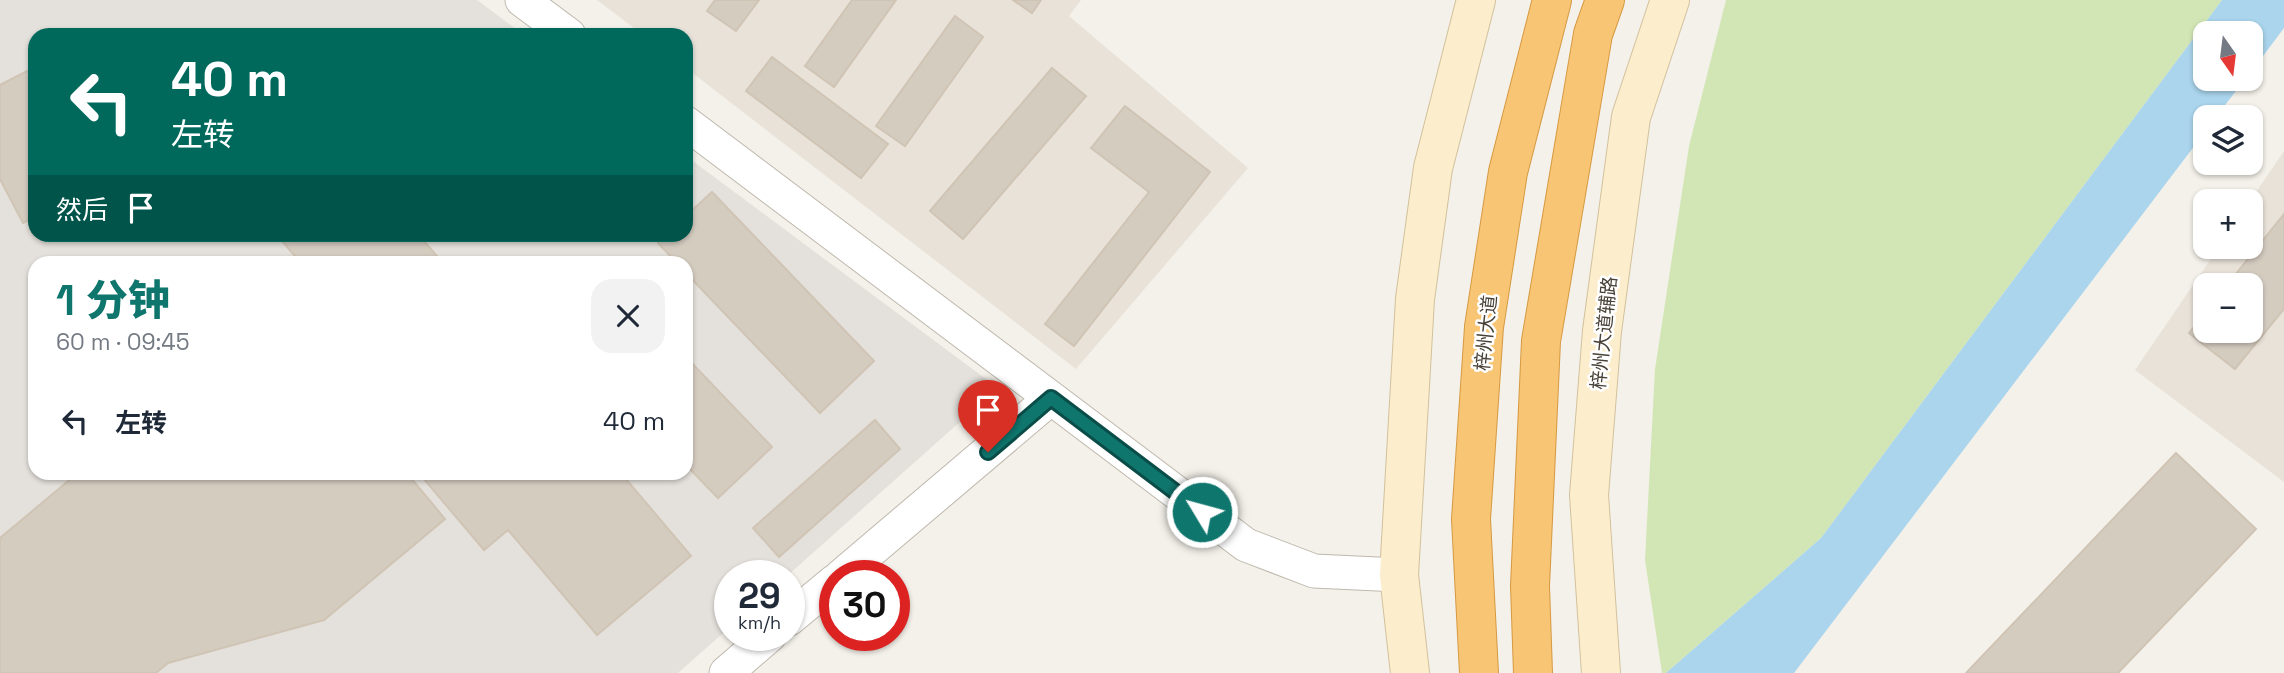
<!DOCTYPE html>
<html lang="zh">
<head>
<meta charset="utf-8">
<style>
  body { margin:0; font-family:"Space Grotesk","Noto Sans SC",sans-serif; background:#f2f2f3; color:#1f2937; height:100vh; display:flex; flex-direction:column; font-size:26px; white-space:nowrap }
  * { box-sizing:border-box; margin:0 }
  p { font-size:23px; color:#747a83 }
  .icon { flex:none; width:38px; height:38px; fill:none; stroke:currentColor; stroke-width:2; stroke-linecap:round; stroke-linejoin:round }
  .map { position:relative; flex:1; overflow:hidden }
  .drawer { position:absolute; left:28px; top:256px; width:665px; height:224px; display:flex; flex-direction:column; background:#fff; border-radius:21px; box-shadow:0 2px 5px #0004 }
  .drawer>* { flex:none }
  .top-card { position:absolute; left:28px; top:28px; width:665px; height:214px; border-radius:21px; box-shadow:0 2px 5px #0004; background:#00695c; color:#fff; overflow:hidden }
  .needle { width:46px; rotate:166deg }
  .tools { position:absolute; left:2193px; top:21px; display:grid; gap:14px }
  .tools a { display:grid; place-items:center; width:70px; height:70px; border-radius:14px; background:#fff; box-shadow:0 2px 5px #0004; font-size:35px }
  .speed { position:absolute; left:714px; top:560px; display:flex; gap:14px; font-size:35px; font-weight:700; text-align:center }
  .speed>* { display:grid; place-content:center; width:91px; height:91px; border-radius:50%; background:#fff; box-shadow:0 2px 5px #0004; line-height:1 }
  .speed small { font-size:18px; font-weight:400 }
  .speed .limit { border:10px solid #d22; background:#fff; color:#111 }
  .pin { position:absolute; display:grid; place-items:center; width:60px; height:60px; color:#fff; margin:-72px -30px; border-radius:50% 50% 50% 0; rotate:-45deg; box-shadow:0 0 7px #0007 }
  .pin .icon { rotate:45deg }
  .me { position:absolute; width:77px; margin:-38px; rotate:307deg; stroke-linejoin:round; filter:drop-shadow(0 0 5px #0008) }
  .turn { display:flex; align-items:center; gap:24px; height:147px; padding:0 28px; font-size:32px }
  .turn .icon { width:91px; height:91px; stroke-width:2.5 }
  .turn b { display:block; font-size:49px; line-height:60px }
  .then { display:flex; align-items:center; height:66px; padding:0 28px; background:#0003; gap:14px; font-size:26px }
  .round { display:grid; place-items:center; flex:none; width:74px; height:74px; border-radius:21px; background:#f2f2f3 }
  .head { display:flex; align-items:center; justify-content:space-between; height:119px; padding:0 28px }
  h1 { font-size:42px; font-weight:800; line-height:52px; color:#0f766e }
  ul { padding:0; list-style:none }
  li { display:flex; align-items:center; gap:21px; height:91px; padding:0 28px }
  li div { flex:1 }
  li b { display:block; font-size:26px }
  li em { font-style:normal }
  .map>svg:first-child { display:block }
  .residential { fill:#e8e2d9; fill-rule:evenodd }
  .industrial { fill:#e4e0db; fill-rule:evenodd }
  .green { fill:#d2e6b5 }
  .water { fill:#aad5ed }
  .building { fill:#d5ccc0; stroke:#d0c4b4; stroke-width:2 }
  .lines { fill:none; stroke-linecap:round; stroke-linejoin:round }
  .street-casing { stroke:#bfb8ad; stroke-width:35 }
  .secondary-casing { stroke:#d2c19c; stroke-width:40 }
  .highway-casing { stroke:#d69942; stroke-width:40 }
  .street { stroke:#fff; stroke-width:33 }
  .secondary { stroke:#fceecc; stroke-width:38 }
  .highway { stroke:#f7c573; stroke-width:38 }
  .route-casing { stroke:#0a4d48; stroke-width:18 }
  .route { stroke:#0f766e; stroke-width:12 }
  .labels { text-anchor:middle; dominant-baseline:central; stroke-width:5; stroke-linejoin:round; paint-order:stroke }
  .street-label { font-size:19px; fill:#484138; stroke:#fff }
</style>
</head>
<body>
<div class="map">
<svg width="2284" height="673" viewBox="0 0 2284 673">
  <rect width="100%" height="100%" fill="#f4f1ea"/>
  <path class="residential" d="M597 0H1081L1069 16 1248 168 1076 369 686 68V35H643Z
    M2284 151V482L2135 370 2219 247H2250V201ZM2205 285H2250V331H2205Z"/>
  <path class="industrial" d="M0 0H477L524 35H35V234H686V156L998 388 787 576H730V627L678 673H0ZM35 262H686V472H35Z"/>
  <path class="green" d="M1726 0H2222L1821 538 1666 673H1662L1645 560 1655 369 1689 146Z"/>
  <path class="water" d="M2222 0H2284V28L2251 72 2250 33H2205V79H2245L2216 117H2205V132L1794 673H1666L1821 538Z"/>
  <path class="building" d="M715 0H759L736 31 707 11Z
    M852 0H896L834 87 805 66Z
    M1013 0H1041L1032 13Z
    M955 16 983 37 905 146 876 126Z
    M772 57 888 144 861 178 746 91Z
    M1052 68 1086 96 963 239 930 211Z
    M29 70 35 82V217L23 223 0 179V85Z
    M1125 106 1210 172 1074 346 1045 324 1149 192 1091 148Z
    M712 192 874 361 820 413 686 273V262H676L658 243 667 234H686V216Z
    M2284 214V309L2235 369 2189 333 2205 313V331H2250V285H2227Z
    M276 234H418L442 262H300Z
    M686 357 772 447 718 498 686 465Z
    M875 420 900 449 779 557 753 528Z
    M2176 453 2256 529 2118 673H1966Z
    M79 472H406L445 519 324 620 168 663 156 673H0V538Z
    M418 472H620L691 556 597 635 508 530 484 550Z"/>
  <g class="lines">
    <defs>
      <path id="street" d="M522 0 569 35
        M686 123 1246 545 1314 571 1399 575
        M841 576 1051 398
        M789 619 835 581
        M726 673 770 635"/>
      <path id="secondary" d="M1410 673 1399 575 1415 299 1433 168 1476 0
        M1601 673 1589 495 1602 331 1631 117 1670 0"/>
      <path id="highway" d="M1479 673 1471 519 1484 327 1508 172 1552 0
        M1533 673 1530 586 1541 341 1593 34 1605 0"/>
    </defs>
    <use href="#street" class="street-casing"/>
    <use href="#secondary" class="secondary-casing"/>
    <use href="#highway" class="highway-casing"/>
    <use href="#street" class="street"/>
    <use href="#secondary" class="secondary"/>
    <use href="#highway" class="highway"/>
  </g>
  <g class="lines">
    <defs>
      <path id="route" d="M988 452 1051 398 1202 512"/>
    </defs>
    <use href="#route" class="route-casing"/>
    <use href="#route" class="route"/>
  </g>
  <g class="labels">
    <g class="street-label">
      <text transform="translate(1486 333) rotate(-84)">梓州大道</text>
      <text transform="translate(1604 333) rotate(-84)">梓州大道辅路</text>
    </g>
  </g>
</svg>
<div class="tools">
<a><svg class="needle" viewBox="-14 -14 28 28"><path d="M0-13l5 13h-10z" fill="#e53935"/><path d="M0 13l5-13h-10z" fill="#747a83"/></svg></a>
<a><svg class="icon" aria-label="layers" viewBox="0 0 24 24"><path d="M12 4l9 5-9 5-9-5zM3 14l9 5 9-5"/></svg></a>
<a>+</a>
<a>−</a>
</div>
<div class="speed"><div>29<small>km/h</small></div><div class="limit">30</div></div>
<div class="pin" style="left:988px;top:452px;background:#d93025"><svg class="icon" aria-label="arrive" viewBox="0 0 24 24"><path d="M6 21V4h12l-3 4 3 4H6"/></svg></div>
<svg class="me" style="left:1202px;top:512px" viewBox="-20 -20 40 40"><circle r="17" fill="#0f766e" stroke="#fff" stroke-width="3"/><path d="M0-11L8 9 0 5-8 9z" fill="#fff"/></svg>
<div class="top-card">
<div class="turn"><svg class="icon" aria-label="left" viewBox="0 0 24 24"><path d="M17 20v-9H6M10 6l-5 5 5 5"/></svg><div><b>40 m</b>左转</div></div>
<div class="then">然后<svg class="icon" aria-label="arrive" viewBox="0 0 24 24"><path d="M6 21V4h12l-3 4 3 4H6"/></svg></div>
</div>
<section class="drawer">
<div class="head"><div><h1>1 分钟</h1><p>60 m · 09:45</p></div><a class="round"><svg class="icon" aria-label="close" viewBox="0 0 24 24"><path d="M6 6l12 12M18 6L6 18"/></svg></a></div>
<ul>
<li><svg class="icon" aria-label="left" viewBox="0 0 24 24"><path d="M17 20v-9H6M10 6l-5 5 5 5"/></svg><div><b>左转</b></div><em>40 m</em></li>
</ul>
</section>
</div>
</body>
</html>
